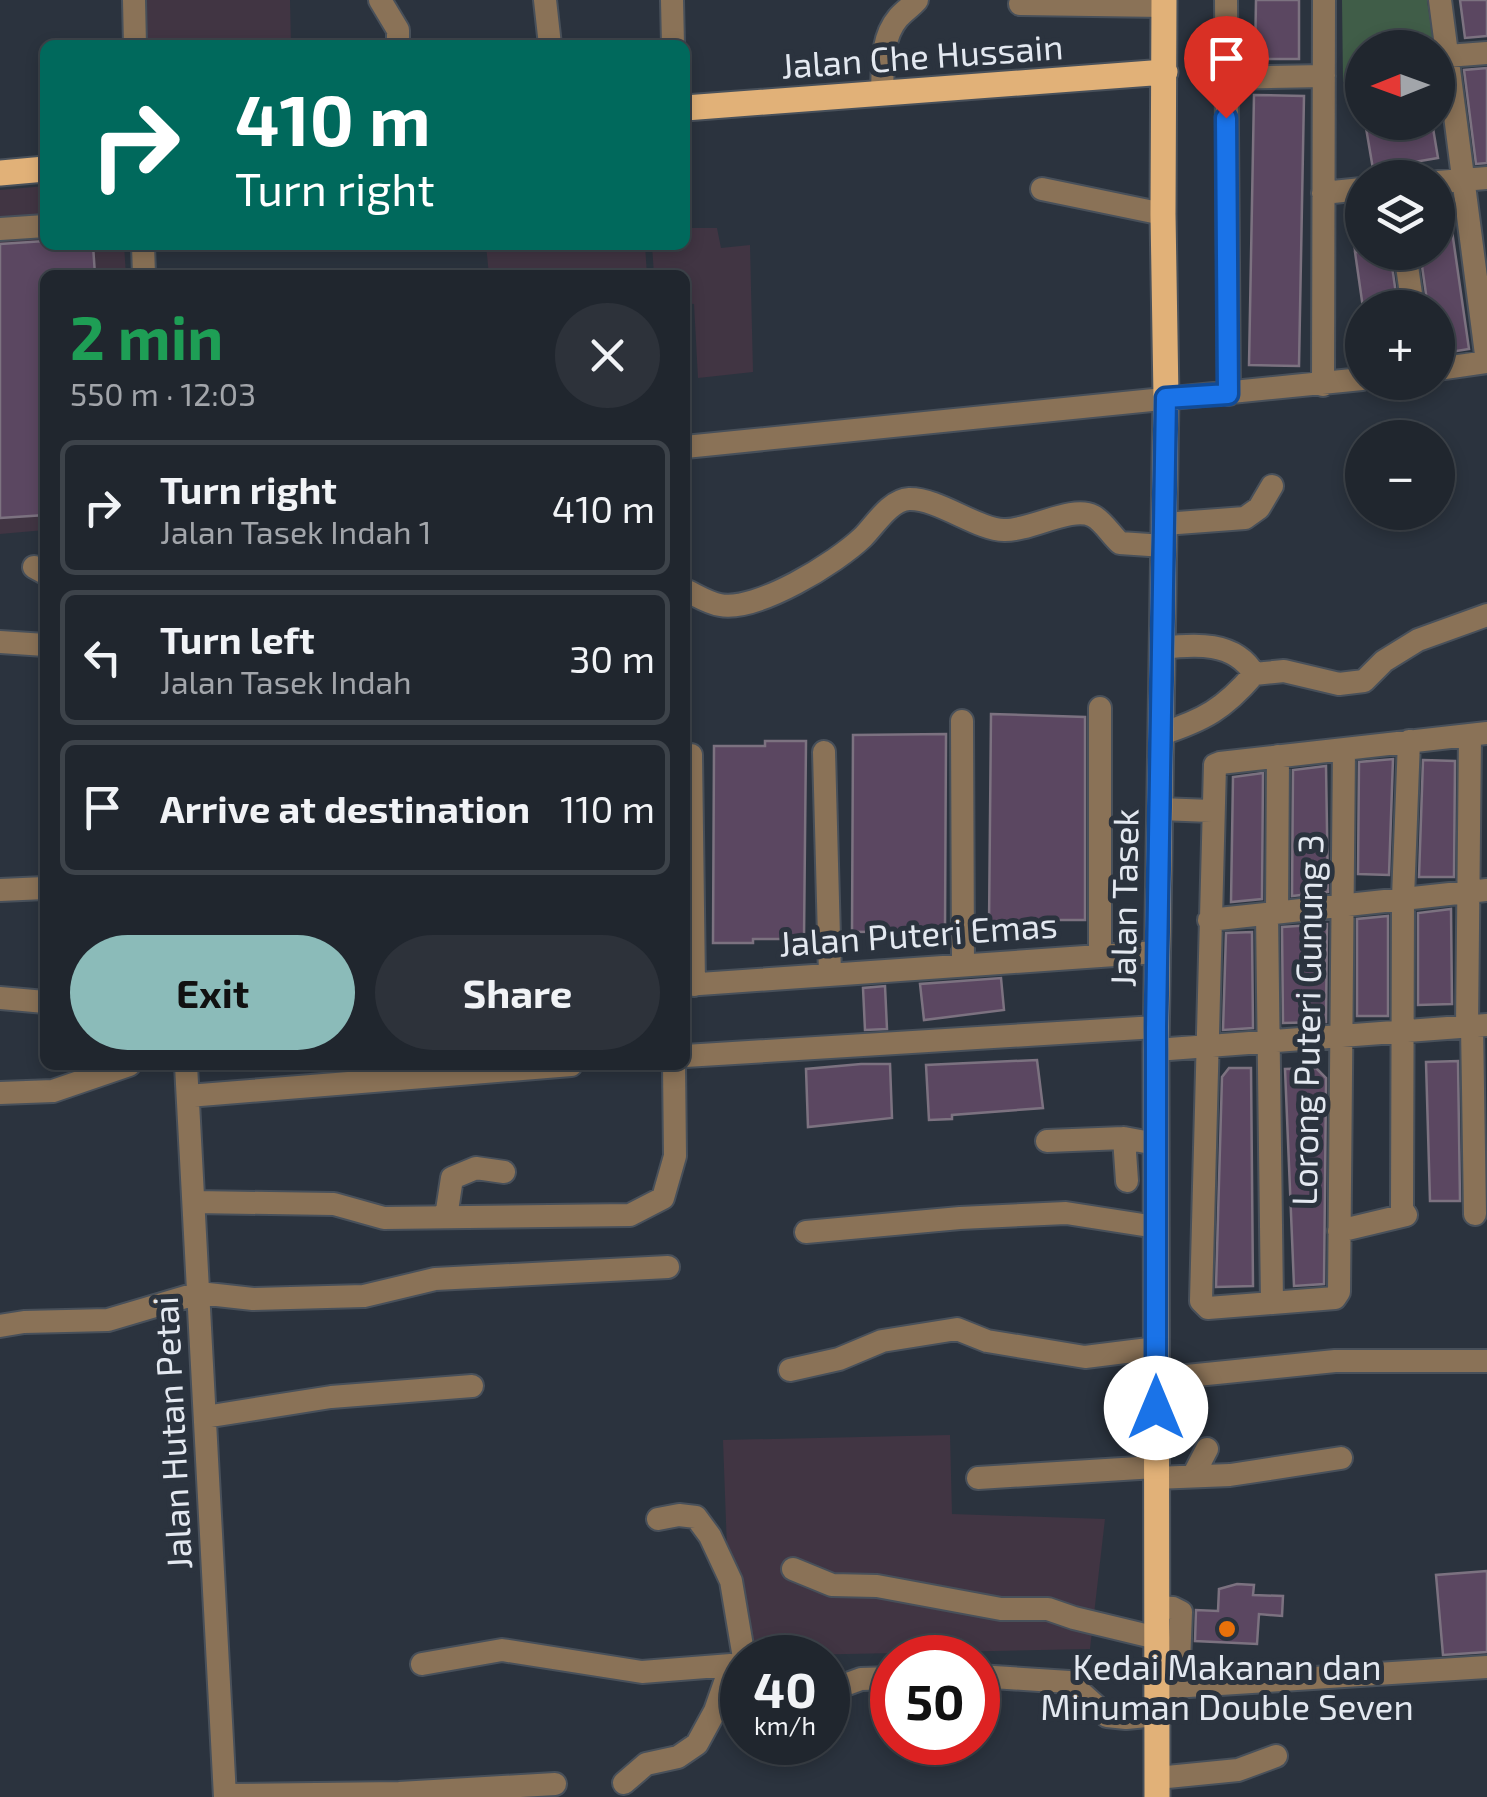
<!DOCTYPE html>
<html lang="en">
<head>
<meta charset="utf-8">
<style>
  body { margin:0; font-family:"Exo 2",sans-serif; background:#2d323a; color:#f1f3f6; height:100vh; display:flex; flex-direction:column; font-size:38px; white-space:nowrap }
  * { box-sizing:border-box; margin:0 }
  p { font-size:32px; color:#a2a5aa }
  .icon { flex:none; width:55px; height:55px; fill:none; stroke:currentColor; stroke-width:2; stroke-linecap:round; stroke-linejoin:round }
  .map { position:relative; flex:1; overflow:hidden }
  .panel { position:absolute; left:40px; top:270px; width:650px; height:800px; display:flex; flex-direction:column; background:#20262e; border-radius:15px; box-shadow:0 5px 15px #0003,0 0 0 2px #3d434a }
  .panel>* { flex:none }
  .guide { position:absolute; left:40px; top:40px; width:650px; height:210px; border-radius:15px; box-shadow:0 5px 15px #0003,0 0 0 2px #3d434a; background:#00695c; color:#fff; overflow:hidden }
  .needle { width:65px; rotate:269deg }
  .controls { position:absolute; left:1345px; top:30px; display:grid; gap:20px }
  .controls a { display:grid; place-items:center; width:110px; height:110px; border-radius:50%; background:#20262e; box-shadow:0 5px 15px #0003,0 0 0 2px #3d434a; font-size:50px }
  .speed { position:absolute; left:720px; top:1635px; display:flex; gap:20px; font-size:50px; font-weight:700; text-align:center }
  .speed>* { display:grid; place-content:center; width:130px; height:130px; border-radius:50%; background:#20262e; box-shadow:0 5px 15px #0003,0 0 0 2px #3d434a; line-height:1 }
  .speed small { font-size:25px; font-weight:400 }
  .speed .limit { border:15px solid #d22; background:#fff; color:#111 }
  .pin { position:absolute; display:grid; place-items:center; width:85px; height:85px; color:#fff; margin:-102px -42px; border-radius:50% 50% 50% 0; rotate:-45deg; box-shadow:0 0 10px #0007 }
  .pin .icon { rotate:45deg }
  .me { position:absolute; width:110px; margin:-55px; rotate:0deg; stroke-linejoin:round; filter:drop-shadow(0 0 8px #0008) }
  .turn { display:flex; align-items:center; gap:35px; height:210px; padding:0 30px; font-size:45px }
  .turn .icon { width:130px; height:130px; stroke-width:2.5 }
  .turn b { display:block; font-size:70px; line-height:85px }
  .round { display:grid; place-items:center; flex:none; width:105px; height:105px; border-radius:52px; background:#2d323a }
  .head { display:flex; align-items:center; justify-content:space-between; height:170px; padding:0 30px }
  h1 { font-size:60px; font-weight:700; line-height:75px; color:#1e9e55 }
  .cta { display:flex; gap:20px; margin-top:auto; padding:20px 30px }
  .cta a { flex:1; height:115px; border-radius:60px; background:#8bbbb9; color:#111; font-size:40px; font-weight:700; line-height:115px; text-align:center }
  .cta a+a { background:#2d323a; color:#f1f3f6 }
  ul { padding:0; list-style:none }
  li { display:flex; align-items:center; gap:30px; height:135px; margin:0 20px 15px; padding:0 10px; border:5px solid #3d434a; border-radius:15px }
  li div { flex:1 }
  li b { display:block; font-size:38px }
  li em { font-style:normal }
  .map>svg:first-child { display:block }
  .industrial { fill:#413543 }
  .green { fill:#405d48 }
  .building { fill:#5b4761; stroke:#7c7280; stroke-width:2.5 }
  .lines { fill:none; stroke-linecap:round; stroke-linejoin:round }
  .minor-casing { stroke:#48505a; stroke-width:26 }
  .major-casing { stroke:#48505a; stroke-width:29 }
  .minor { stroke:#8a7257; stroke-width:22 }
  .major { stroke:#e1b178; stroke-width:25 }
  .route-casing { stroke:#114b97; stroke-width:25 }
  .route { stroke:#1a73e8; stroke-width:18 }
  .food-dot { fill:#e8710a; stroke:#2b333e; stroke-width:4 }
  .labels { text-anchor:middle; dominant-baseline:central; stroke-width:10; stroke-linejoin:round; paint-order:stroke }
  .street-label { font-size:35px; fill:#e3e8f0; stroke:#2b333e }
  .poi-label { font-size:35px; fill:#e3e8f0; stroke:#2b333e }
</style>
</head>
<body>
<div class="map">
<svg width="1487" height="1797" viewBox="0 0 1487 1797">
  <rect width="100%" height="100%" fill="#2b333e"/>
  <path class="industrial" d="M141 0H290L291 45H143Z
    M45 186V245H124L126 275H45V530L0 534V190Z
    M685 215H688V228H717L721 248 750 245 753 372 698 378 694 304 685 303V275H654L652 245H685Z
    M486 245H645L647 275H489Z
    M950 1435 952 1514 1105 1519 1090 1649 748 1656 734 1560 727 1549 723 1440Z"/>
  <path class="green" d="M1342 0H1427L1434 47 1362 48V79L1343 82Z"/>
  <path class="building" d="M1256 0H1299V59H1255Z
    M1460 0H1487V36L1465 38Z
    M1487 68V163L1476 164 1464 70Z
    M1254 95 1304 96 1299 366 1249 365Z
    M1365 122H1432L1438 158 1373 169Z
    M1447 196 1469 349 1438 354V308H1428L1420 252H1438V197Z
    M1362 210V249L1355 250 1349 212Z
    M45 241V245H93L95 275H45V515L0 518V244Z
    M1355 252H1390L1398 308H1363Z
    M991 714 1085 717V920H1027V926H989Z
    M946 734 945 931 852 932 853 735Z
    M765 741H806L804 939H753V943H713L714 746H765Z
    M1393 759 1389 875 1358 874 1359 762Z
    M1423 760 1455 761 1454 877H1419Z
    M1326 766 1328 892 1292 896 1293 770Z
    M1263 773 1262 899 1231 902 1233 777Z
    M1451 909 1452 1004 1418 1005V913Z
    M1388 916V1016H1357V919Z
    M1327 924 1326 1022 1283 1023 1282 927Z
    M1252 932 1253 1028 1223 1030 1226 933Z
    M1001 978 1004 1010 924 1020 920 984Z
    M885 986 887 1029 865 1030 863 988Z
    M1037 1060 1043 1108 952 1115V1119L929 1120 926 1065Z
    M1458 1061 1460 1201H1430L1426 1062Z
    M861 1064H890L892 1118 808 1127 806 1069Z
    M1229 1068H1251L1253 1286 1216 1287 1222 1077Z
    M1316 1068 1326 1078V1086L1324 1284 1294 1286 1285 1069Z
    M1487 1571V1652L1443 1655 1436 1575Z
    M1237 1584 1254 1585 1253 1595 1283 1596 1282 1616 1259 1614 1257 1644 1195 1641 1196 1610 1218 1611 1219 1589Z"/>
  <g class="lines">
    <defs>
      <path id="minor" d="M134 0 135 45
        M380 0 398 30V45
        M545 0 550 45
        M672 0 673 45
        M1226 0 1229 394
        M1440 0 1487 362
        M1020 4 1164 6
        M1447 56 1487 53
        M1226 78 1324 76
        M882 92C883 67 881 38 898 18 904 11 911 7 917 0
        M1438 182 1487 178
        M1042 189 1163 214
        M1323 193 1362 189
        M0 229 45 226
        M143 245 144 275
        M1405 252 1413 308
        M1438 369 1487 362
        M1323 385 1324 0
        M685 447 1362 379
        M1164 524 1245 518 1259 508 1272 486
        M34 567 45 573
        M685 590C696 595 708 603 720 605 757 612 836 563 863 537 875 525 890 500 909 499 938 498 978 530 1004 530 1030 531 1072 505 1093 516 1103 521 1111 535 1120 543L1164 546
        M0 642 45 645
        M1162 648C1194 644 1235 641 1254 674
        M1100 708V956
        M962 721 963 964
        M1161 734C1204 720 1224 709 1254 674L1284 671 1339 684 1364 681 1384 661 1418 640 1487 615
        M1344 749 1339 1292 1335 1298 1208 1308 1201 1301 1215 765 1220 763 1487 733
        M824 752 830 975
        M691 755 694 985
        M1160 809 1211 811
        M0 890 45 888
        M1277 913 1278 756
        M1267 914 1272 1303
        M1209 920 1487 890
        M685 985 1157 952
        M0 998 45 1002
        M1467 1026 1470 735
        M1472 1026 1475 1214
        M1156 1050 1487 1025
        M685 1056 1156 1027
        M186 1065 225 1797
        M0 1093 53 1091 129 1065
        M188 1096 571 1065
        M1124 1138 1127 1181
        M1047 1141 1124 1138 1156 1144
        M194 1202 334 1204 384 1218 630 1215 663 1198 675 1156 674 1065
        M446 1217 452 1178 476 1168 504 1172
        M1339 1231 1406 1215 1402 1209 1403 898 1409 741
        M806 1232 960 1218 1066 1213 1156 1227
        M0 1326 24 1322 108 1320 199 1293 253 1299 364 1296 435 1279 668 1267
        M790 1370 839 1359 882 1341 957 1329 987 1341 1085 1357 1157 1348
        M1157 1379 1335 1361H1487
        M205 1417 331 1397 472 1386
        M1193 1476 1207 1449
        M978 1478 1155 1467
        M1155 1478 1230 1475 1341 1458
        M658 1519 679 1515 696 1517 710 1536 731 1581 744 1658
        M793 1569 832 1585 877 1586 1001 1609H1048L1074 1618 1157 1638
        M1157 1607 1173 1608 1181 1612 1179 1664 1183 1685
        M422 1664 502 1650 642 1672 731 1665 742 1669
        M978 1676 1069 1682 1107 1716 1126 1718 1157 1715
        M1157 1688 1487 1667
        M828 1691 861 1679 892 1678
        M1157 1778 1238 1770 1276 1756
        M624 1783 646 1764 678 1757 697 1744 715 1711 731 1665
        M225 1795 399 1793 555 1784"/>
      <path id="major" d="M685 108 1165 72
        M0 173 45 169
        M1157 1797 1156 1050 1166 397 1163 214 1164 0"/>
    </defs>
    <use href="#minor" class="minor-casing"/>
    <use href="#major" class="major-casing"/>
    <use href="#minor" class="minor"/>
    <use href="#major" class="major"/>
  </g>
  <g class="lines">
    <defs>
      <path id="route" d="M1156 1408V1027L1166 398 1228 394 1226 118"/>
    </defs>
    <use href="#route" class="route-casing"/>
    <use href="#route" class="route"/>
  </g>
  <circle class="food-dot" cx="1227" cy="1629" r="10"/>
  <g class="labels">
    <g class="street-label">
      <text transform="translate(922 55) rotate(-4)">Jalan Che Hussain</text>
      <text transform="translate(1123 898) rotate(-89)">Jalan Tasek</text>
      <text transform="translate(918 933) rotate(-4)">Jalan Puteri Emas</text>
      <text transform="translate(1306 1020) rotate(-89)">Lorong Puteri Gunung 3</text>
      <text transform="translate(171 1433) rotate(-93)">Jalan Hutan Petai</text>
    </g>
    <g class="poi-label">
      <text x="1227" y="1666">Kedai Makanan dan<tspan x="1227" dy="40">Minuman Double Seven</tspan></text>
    </g>
  </g>
</svg>
<div class="controls">
<a><svg class="needle" viewBox="-14 -14 28 28"><path d="M0-13l5 13h-10z" fill="#e53935"/><path d="M0 13l5-13h-10z" fill="#a2a5aa"/></svg></a>
<a><svg class="icon" aria-label="layers" viewBox="0 0 24 24"><path d="M12 4l9 5-9 5-9-5zM3 14l9 5 9-5"/></svg></a>
<a>+</a>
<a>−</a>
</div>
<div class="speed"><div>40<small>km/h</small></div><div class="limit">50</div></div>
<div class="pin" style="left:1226px;top:118px;background:#d93025"><svg class="icon" aria-label="arrive" viewBox="0 0 24 24"><path d="M6 21V4h12l-3 4 3 4H6"/></svg></div>
<svg class="me" style="left:1156px;top:1408px" viewBox="-20 -20 40 40"><circle r="19" fill="#fff"/><path d="M0-13L10 11 0 6-10 11z" fill="#1a73e8"/></svg>
<div class="guide">
<div class="turn"><svg class="icon" aria-label="right" viewBox="0 0 24 24"><path d="M7 20v-9h11M14 6l5 5-5 5"/></svg><div><b>410 m</b>Turn right</div></div>
</div>
<section class="panel">
<div class="head"><div><h1>2 min</h1><p>550 m · 12:03</p></div><a class="round"><svg class="icon" aria-label="close" viewBox="0 0 24 24"><path d="M6 6l12 12M18 6L6 18"/></svg></a></div>
<ul>
<li><svg class="icon" aria-label="right" viewBox="0 0 24 24"><path d="M7 20v-9h11M14 6l5 5-5 5"/></svg><div><b>Turn right</b><p>Jalan Tasek Indah 1</p></div><em>410 m</em></li>
<li><svg class="icon" aria-label="left" viewBox="0 0 24 24"><path d="M17 20v-9H6M10 6l-5 5 5 5"/></svg><div><b>Turn left</b><p>Jalan Tasek Indah</p></div><em>30 m</em></li>
<li><svg class="icon" aria-label="arrive" viewBox="0 0 24 24"><path d="M6 21V4h12l-3 4 3 4H6"/></svg><div><b>Arrive at destination</b></div><em>110 m</em></li>
</ul>
<div class="cta"><a>Exit</a><a>Share</a></div>
</section>
</div>
</body>
</html>
